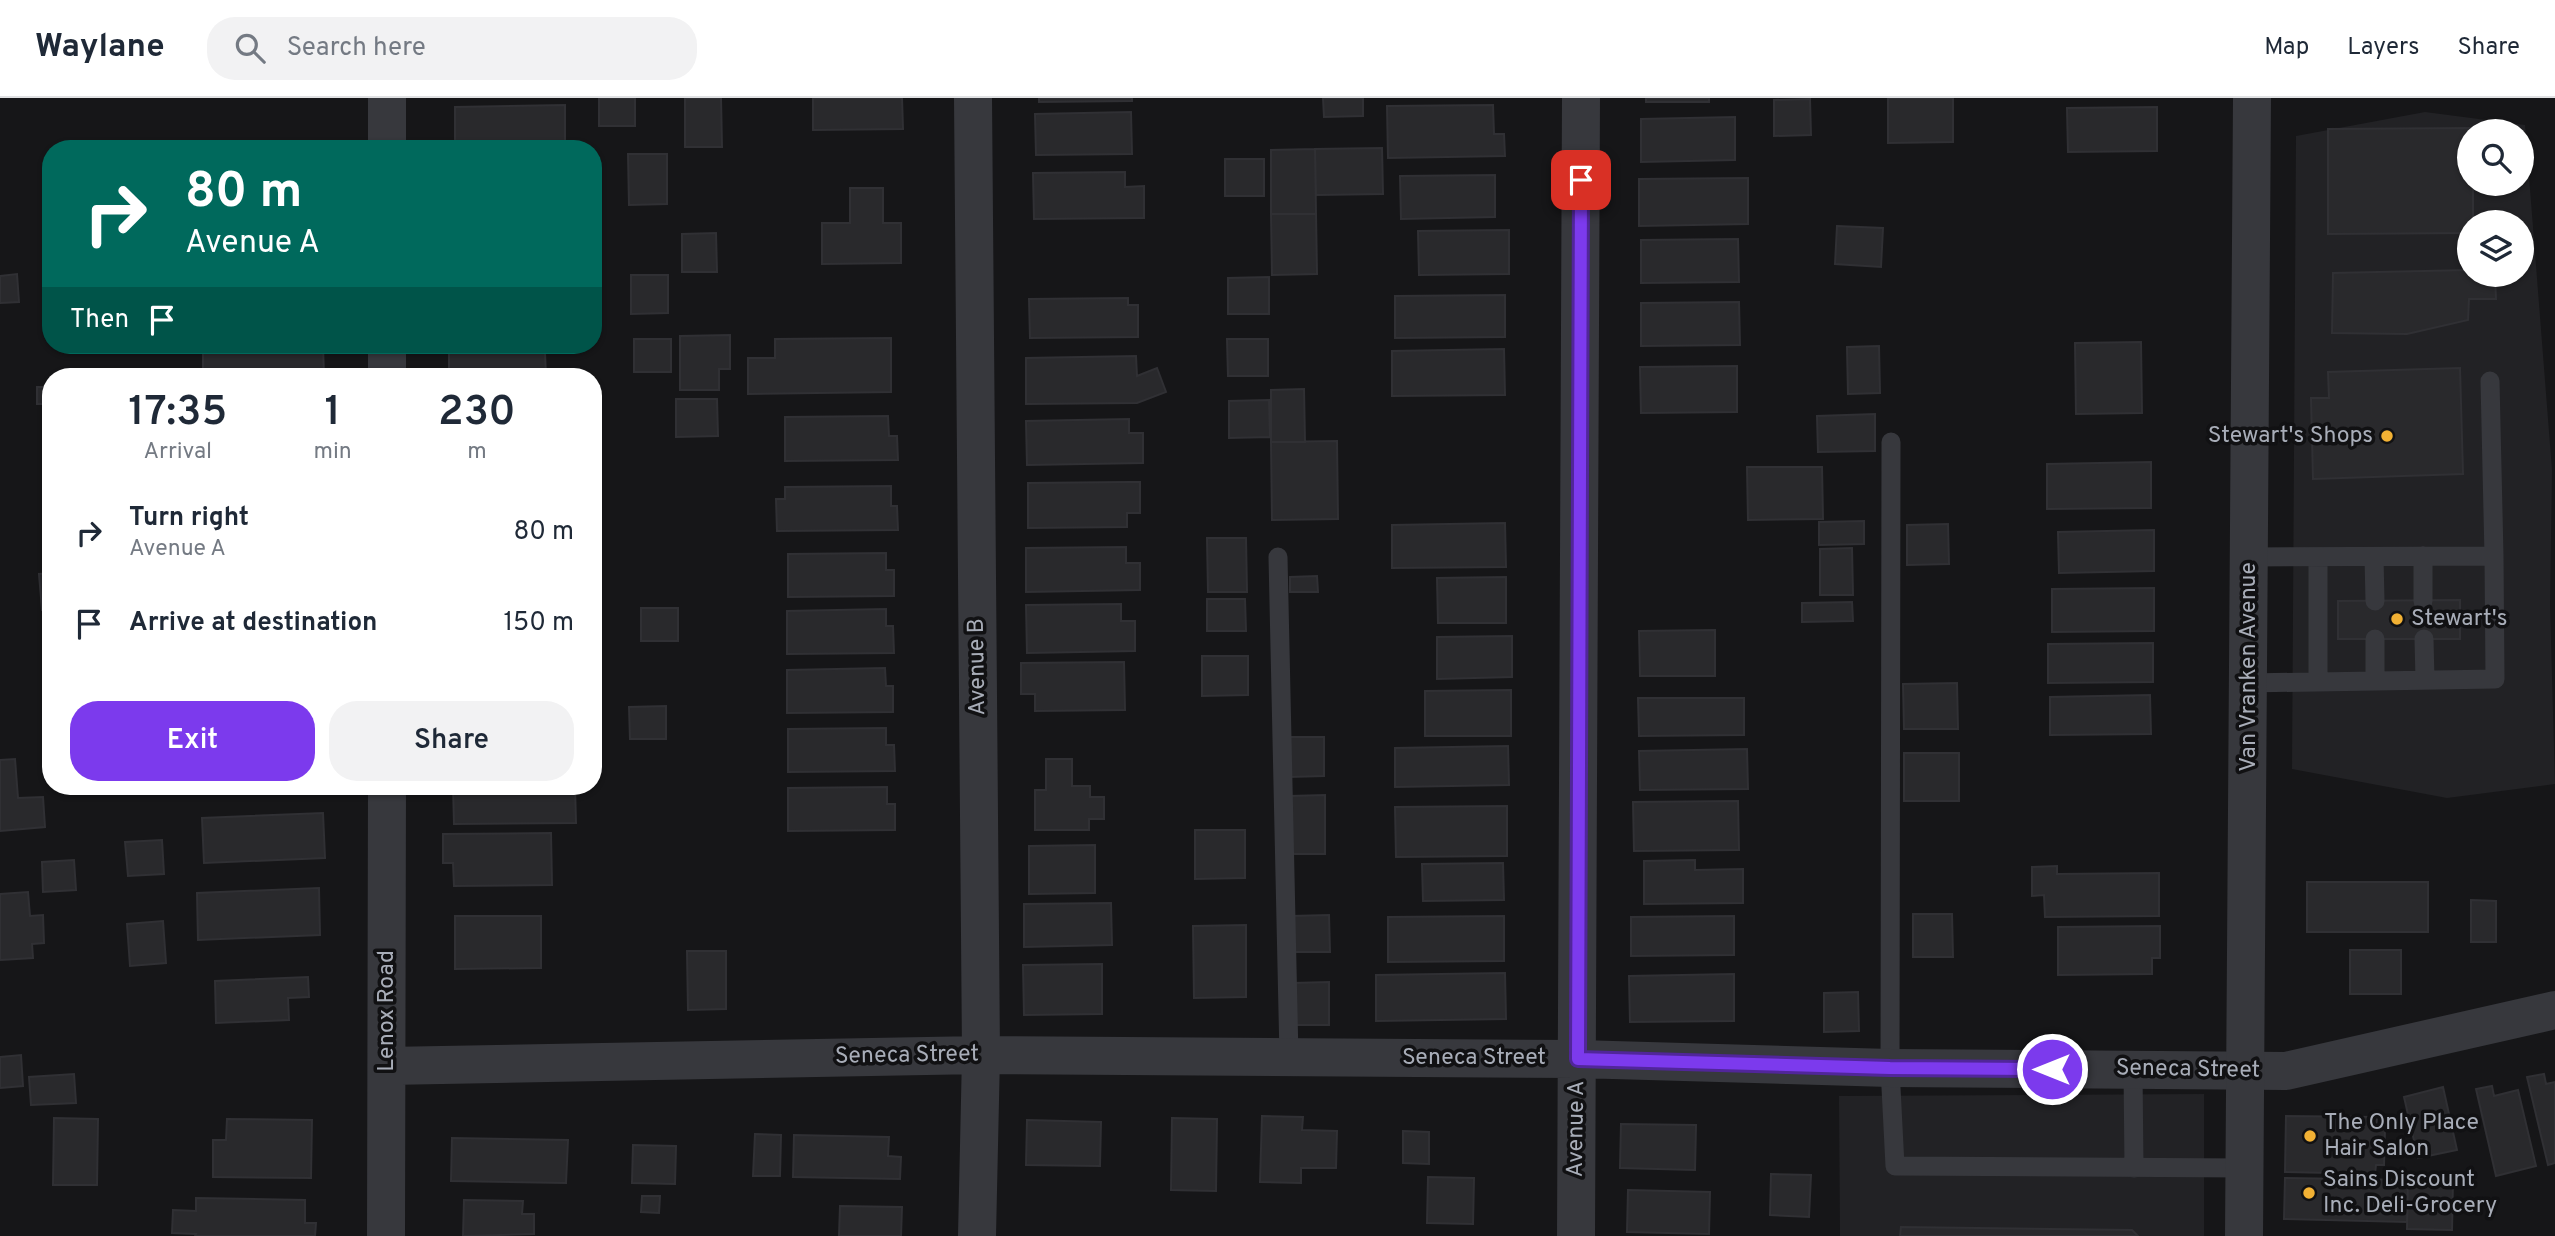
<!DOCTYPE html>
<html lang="en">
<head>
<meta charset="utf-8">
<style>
  body { margin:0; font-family:Overpass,sans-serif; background:#f2f2f3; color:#1f2937; height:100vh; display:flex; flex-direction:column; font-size:26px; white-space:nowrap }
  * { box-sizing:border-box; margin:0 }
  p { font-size:23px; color:#747a83 }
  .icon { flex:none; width:38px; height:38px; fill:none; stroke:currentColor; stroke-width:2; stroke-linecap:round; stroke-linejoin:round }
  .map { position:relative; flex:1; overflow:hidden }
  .sheet { position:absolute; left:42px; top:270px; width:560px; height:427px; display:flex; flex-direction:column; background:#fff; border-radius:28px; box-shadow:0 2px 5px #0004 }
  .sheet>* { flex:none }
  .top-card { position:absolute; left:42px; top:42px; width:560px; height:214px; border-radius:28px; box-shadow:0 2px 5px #0004; background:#00695c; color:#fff; overflow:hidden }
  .buttons { position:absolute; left:2457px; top:21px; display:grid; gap:14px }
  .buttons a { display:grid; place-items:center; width:77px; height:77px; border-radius:50%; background:#fff; box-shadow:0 2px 5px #0004; font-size:35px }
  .pin { position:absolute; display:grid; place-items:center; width:60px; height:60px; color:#fff; margin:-30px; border-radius:14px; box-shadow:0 4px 10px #0006 }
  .me { position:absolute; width:77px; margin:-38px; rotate:270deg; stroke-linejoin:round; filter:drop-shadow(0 0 5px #0008) }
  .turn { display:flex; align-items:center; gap:24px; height:147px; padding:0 28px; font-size:32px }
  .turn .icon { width:91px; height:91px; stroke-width:2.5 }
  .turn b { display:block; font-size:49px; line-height:60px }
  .then { display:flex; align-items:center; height:66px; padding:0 28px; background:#0003; gap:14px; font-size:26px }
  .eta { display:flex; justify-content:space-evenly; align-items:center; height:119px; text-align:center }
  .eta b { font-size:42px; font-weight:600; line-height:49px }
  .button { display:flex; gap:14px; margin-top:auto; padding:14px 28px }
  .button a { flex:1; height:80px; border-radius:28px; background:#7c3aed; color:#fff; font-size:28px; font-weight:600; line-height:80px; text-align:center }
  .button a+a { background:#f2f2f3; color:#1f2937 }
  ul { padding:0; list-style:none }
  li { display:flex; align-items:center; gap:21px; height:91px; padding:0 28px }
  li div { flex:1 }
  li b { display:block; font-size:26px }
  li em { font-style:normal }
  header { display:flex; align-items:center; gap:42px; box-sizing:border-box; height:98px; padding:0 35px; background:#fff; border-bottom:2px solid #e0e1e3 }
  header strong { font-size:33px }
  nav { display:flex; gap:38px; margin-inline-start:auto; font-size:24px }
  .search { width:490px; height:63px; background:#f2f2f3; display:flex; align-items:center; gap:18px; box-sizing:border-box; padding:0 24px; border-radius:28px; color:#747a83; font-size:26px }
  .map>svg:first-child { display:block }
  .built { fill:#222225; fill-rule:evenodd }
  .building { fill:#29292c; stroke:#303034; stroke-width:2 }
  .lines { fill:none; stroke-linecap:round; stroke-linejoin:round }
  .service { stroke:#37383d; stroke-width:19 }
  .minor { stroke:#37383d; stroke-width:38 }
  .tertiary { stroke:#37383d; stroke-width:38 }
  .route-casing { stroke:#51269a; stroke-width:18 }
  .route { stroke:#7c3aed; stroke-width:12 }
  .poi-dot { fill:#f2b134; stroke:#111113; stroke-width:2.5 }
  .labels { text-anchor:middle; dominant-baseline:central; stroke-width:7; stroke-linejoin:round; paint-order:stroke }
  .poi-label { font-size:23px; fill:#a8adb8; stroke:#111113; text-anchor:start }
  .street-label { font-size:23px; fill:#a8adb8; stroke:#111113 }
</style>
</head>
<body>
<header>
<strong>Waylane</strong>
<div class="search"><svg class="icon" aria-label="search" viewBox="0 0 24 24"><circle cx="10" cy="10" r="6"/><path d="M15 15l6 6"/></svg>Search here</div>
<nav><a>Map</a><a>Layers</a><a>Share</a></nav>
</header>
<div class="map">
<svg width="2555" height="1138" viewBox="0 0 2555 1138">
  <rect width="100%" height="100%" fill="#161618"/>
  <path class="built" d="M2425 14 2525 27 2552 372 2550 507 2555 686 2447 700 2292 671 2296 38ZM2469 33H2522V86H2469ZM2469 124H2522V177H2469Z
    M2204 996V1138H1840L1839 998Z"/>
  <path class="building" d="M599 0H635V28H599Z
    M685 0H721L722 49H685Z
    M813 0H902L903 31 813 32Z
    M1039 0H1132V3L1039 4Z
    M1323 0H1363V18L1324 19Z
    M1646 0H1709V4H1646Z
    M1888 0H1953V44L1888 45Z
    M1810 1 1811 37 1774 38V2Z
    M565 7V49L455 50V9Z
    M1493 7 1494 36H1504L1505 58 1388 60 1387 8Z
    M2157 9V53L2068 54 2067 10Z
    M1131 14 1132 56 1036 57 1035 16Z
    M1735 19V62L1641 64V21Z
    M2473 30V33H2469V86H2473V124H2469V135L2328 136V31Z
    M320 49V51H213V50Z
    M1382 50 1383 96 1316 97 1315 51Z
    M1315 51 1316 116H1271V52Z
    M628 56H667V106L629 107Z
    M1225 61H1264V98H1225Z
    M1125 74V89L1144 88V120L1034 121 1033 75Z
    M1495 77V119L1401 121 1400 78Z
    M1748 80V126L1639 128V81Z
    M850 90H883V125H901V165L822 166V125H850Z
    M1271 116H1316L1317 176 1272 177Z
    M1837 128 1883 130 1881 169 1835 166Z
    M1509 132V176L1419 177 1418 133Z
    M716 135 717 174H682V136Z
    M1738 141 1739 184 1641 185V142Z
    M2469 172V177H2495L2496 201H2469L2468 222 2407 236 2332 235 2333 175Z
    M17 176 19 204 0 205V178Z
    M631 177H668V215L631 216Z
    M1269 179V216H1228V180Z
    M1505 197V239L1395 240V198Z
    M1128 200V207H1138V239L1030 240 1029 201Z
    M1739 204 1740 247 1641 248V205Z
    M730 237V271H719V292H680V238Z
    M891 240V294L748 296V260H775V241Z
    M634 241H671V274H634Z
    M1227 241H1268V278H1228Z
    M2141 244 2142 315 2076 316 2075 245Z
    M203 247H323L324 278H203Z
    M1879 248 1880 295 1848 296 1847 249Z
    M1504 251 1505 297 1392 298V253Z
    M545 254 546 278H449V255Z
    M1136 258 1137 278 1157 270 1166 294 1137 305 1026 306V260Z
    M1737 268V314L1641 315 1640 269Z
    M2460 270 2463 376 2313 381 2311 300H2329L2328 274Z
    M37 289H51V306H37Z
    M1304 291 1305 344H1271V292Z
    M676 301H717L718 338 676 339Z
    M1269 302 1270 339 1229 340V303Z
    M1875 316V353L1818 354 1817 318Z
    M888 318 889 338H897L898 362 785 363V319Z
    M1129 321V335H1143V365L1027 367 1026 323Z
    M1337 343 1338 421 1272 422 1271 344Z
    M593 361H598V390H593Z
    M2151 364V410L2047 411V366Z
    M1747 369H1822L1823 421 1748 422Z
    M1127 384H1140V415H1127V429L1028 430V385Z
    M891 388V408H897L898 432 777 433 776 401H785V389Z
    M1864 423V446L1819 447V424Z
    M1505 425 1506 469 1392 470V427Z
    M1948 426 1949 466 1907 467V427Z
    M2154 432V473L2059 475 2058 434Z
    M1207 440H1246L1247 494H1208Z
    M1126 449V465H1140V492L1026 494V450Z
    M1852 450 1853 497H1820V451Z
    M886 455V472H894V498L788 499V456Z
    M51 475V512H42L39 476Z
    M1317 478 1318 494H1290V479Z
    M1506 479V525H1438L1437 480Z
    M2154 490V533L2052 534V491Z
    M1207 501H1245L1246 533H1207Z
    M2460 502V541H2338V503Z
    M1852 504 1853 523 1802 524V505Z
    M1121 506V523H1135V553L1027 555 1026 507Z
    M641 510H678V543H641Z
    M886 511V528H893L894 555 787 556V513Z
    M1715 532V578H1640L1639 533Z
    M1512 538V579L1437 581V539Z
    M2153 545V584L2048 585V546Z
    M1202 558H1248V597L1202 598Z
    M1124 564 1125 612 1035 613V596H1021V565Z
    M885 570 886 588H893V614L787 615V572Z
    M1957 585 1958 631H1904L1903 586Z
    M1511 592V638H1425V593Z
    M2150 597 2151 636 2050 637V599Z
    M1638 600H1744V637L1639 638Z
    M666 608V641H630L629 609Z
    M886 630V647H894L895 673 788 674V631Z
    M1288 639H1324V678L1289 679Z
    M1508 648 1509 687 1395 689V650Z
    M1747 651 1748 691 1640 692 1639 653Z
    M1904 655H1959V703H1904Z
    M15 661 18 700 43 699 45 729 0 733V662Z
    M1046 661H1072V688H1090V699H1104V721H1089V732H1035V692H1046Z
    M204 688H324V691L205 696Z
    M453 688H575L576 725 454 726Z
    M887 689V706H895V732L788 733V690Z
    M1325 697V756H1291L1290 698Z
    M1738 703 1739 752 1634 753 1633 704Z
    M1507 708V758L1396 759 1395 709Z
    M323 715 325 760 204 765 202 720Z
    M1195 732H1245V780L1195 781Z
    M551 735 552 787 454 788 453 765H443V736Z
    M162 742 164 776 128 778 125 744Z
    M1095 747V795L1029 796V748Z
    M74 762 76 792 43 794 42 764Z
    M1695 762V772L1743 771V805L1644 806V763Z
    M1503 765 1504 802 1423 803 1422 766Z
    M2057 768V776L2159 775V818L2045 819 2044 797 2032 798V769Z
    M2307 784H2428V834H2307Z
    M319 790 320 837 198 842 197 795Z
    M28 794 30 818 43 817 44 845 32 846 33 860 0 862V796Z
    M2471 802 2496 803V844H2471Z
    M1111 805 1112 847 1024 849V806Z
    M1913 816H1952L1953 859H1913Z
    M1329 817 1330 854H1291V818Z
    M455 818H541V870L455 871Z
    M1504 818V863L1388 864V819Z
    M1734 818V857L1631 858V819Z
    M163 823 166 865 130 868 127 826Z
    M1246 827V899L1194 900 1193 828Z
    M2160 828V860H2152V876L2058 877V829Z
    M2350 852H2401V896H2350Z
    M687 853H726V911L688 912Z
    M1102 866V916L1024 917 1023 867Z
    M1505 875 1506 921 1376 923V877Z
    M1734 876V923L1630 924 1629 878Z
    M308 879 309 899 288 900 289 922 216 925 215 883Z
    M1329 884V927H1293V885Z
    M1858 894 1859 933 1824 934V895Z
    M21 957 23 988 0 990V959Z
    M74 976 76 1005 31 1007 29 979Z
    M2544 976 2546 986 2555 984V1065L2548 1067 2527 979Z
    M2492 988 2494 998 2518 992 2536 1068 2496 1078 2476 991Z
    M2443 989 2457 1052 2418 1060 2404 999Z
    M1262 1018 1303 1019 1302 1032 1337 1033 1336 1070H1301V1085L1260 1084Z
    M2286 1018 2377 1019 2376 1031H2385L2384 1067H2376L2375 1076 2285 1074Z
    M54 1020 98 1021 97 1087H53Z
    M1172 1020 1217 1021 1216 1093 1171 1092Z
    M227 1021 312 1022 311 1080 213 1079V1042H226Z
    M1027 1022 1101 1024 1100 1068 1026 1067Z
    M1621 1026 1696 1027 1695 1072 1620 1070Z
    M1403 1033 1429 1034V1066L1403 1065Z
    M755 1036 781 1037 780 1078H753Z
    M794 1037 889 1039 888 1058 901 1059 900 1081 793 1079Z
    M452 1040 568 1042 566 1085 451 1083Z
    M633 1047 676 1048 675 1086 632 1085Z
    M1771 1076 1811 1077 1809 1119 1770 1117Z
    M1428 1079 1474 1080 1473 1126 1427 1125Z
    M2285 1080 2408 1082 2407 1124 2284 1121Z
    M2408 1082 2453 1083 2452 1132 2407 1131Z
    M1628 1092 1710 1094 1709 1136 1627 1134Z
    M642 1098H660L659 1115 641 1114Z
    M196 1100 305 1102V1125H316L315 1138H195L196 1136 172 1135 173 1112 196 1113Z
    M464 1102 523 1103 522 1116H534V1136L463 1138Z
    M840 1108 902 1109 901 1138H839Z
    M1901 1129 2132 1132 2138 1138H1900Z"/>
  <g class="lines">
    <path class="service" d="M2490 283 2494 458
      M1891 344 1890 970 1895 1068 2245 1070
      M2423 458V503
      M1278 459 1289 959
      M2318 459V584
      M2374 459 2375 503
      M2375 541V583
      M2424 541 2425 582
      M2248 585 2495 581 2494 458 2249 459
      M2133 972 2134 1070"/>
    <path class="minor" d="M387 0V51
      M973 0 981 957 977 1138
      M387 247V278
      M387 968 981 957 1578 961 1890 970 2286 973 2555 912
      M386 1138 387 688
      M1576 1138 1581 0"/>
    <path class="tertiary" d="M2244 1138 2252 0"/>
  </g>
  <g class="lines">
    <defs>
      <path id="route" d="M1581 82 1578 961 1890 970 2052 971"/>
    </defs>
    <use href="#route" class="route-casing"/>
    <use href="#route" class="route"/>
  </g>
  <g class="poi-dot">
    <circle cx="2387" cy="338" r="7"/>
    <circle cx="2397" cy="521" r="7"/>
    <circle cx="2310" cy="1038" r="7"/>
    <circle cx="2309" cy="1095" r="7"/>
  </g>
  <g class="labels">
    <g class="poi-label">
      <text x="2373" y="338" text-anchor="end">Stewart's Shops</text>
      <text x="2411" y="521">Stewart's</text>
      <text x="2324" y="1025">The Only Place<tspan x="2324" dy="26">Hair Salon</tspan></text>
      <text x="2323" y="1082">Sains Discount<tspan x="2323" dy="26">Inc. Deli-Grocery</tspan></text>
    </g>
    <g class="street-label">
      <text transform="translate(978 569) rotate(-91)">Avenue B</text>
      <text transform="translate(2249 569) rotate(-90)">Van Vranken Avenue</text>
      <text transform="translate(387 913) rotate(-90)">Lenox Road</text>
      <text transform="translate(907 958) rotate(-1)">Seneca Street</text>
      <text x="1474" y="960">Seneca Street</text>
      <text transform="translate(2188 972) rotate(1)">Seneca Street</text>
      <text transform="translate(1577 1031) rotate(-89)">Avenue A</text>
    </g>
  </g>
</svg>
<div class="buttons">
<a><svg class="icon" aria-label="search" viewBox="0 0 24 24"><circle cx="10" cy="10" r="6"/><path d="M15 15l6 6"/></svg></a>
<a><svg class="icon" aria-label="layers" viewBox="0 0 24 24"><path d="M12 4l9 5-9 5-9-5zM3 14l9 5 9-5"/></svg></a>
</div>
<div class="pin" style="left:1581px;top:82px;background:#d93025"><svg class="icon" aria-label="arrive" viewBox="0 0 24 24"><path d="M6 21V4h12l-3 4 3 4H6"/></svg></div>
<svg class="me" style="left:2052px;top:971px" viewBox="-20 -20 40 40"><circle r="17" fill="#7c3aed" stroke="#fff" stroke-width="3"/><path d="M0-11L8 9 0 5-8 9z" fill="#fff"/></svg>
<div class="top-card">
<div class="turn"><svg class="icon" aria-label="right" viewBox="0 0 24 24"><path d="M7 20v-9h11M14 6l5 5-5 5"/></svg><div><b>80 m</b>Avenue A</div></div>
<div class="then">Then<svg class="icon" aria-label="arrive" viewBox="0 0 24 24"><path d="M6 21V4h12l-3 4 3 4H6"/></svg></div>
</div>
<section class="sheet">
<div class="eta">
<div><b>17:35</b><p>Arrival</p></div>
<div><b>1</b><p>min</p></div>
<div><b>230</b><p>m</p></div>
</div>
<ul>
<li><svg class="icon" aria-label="right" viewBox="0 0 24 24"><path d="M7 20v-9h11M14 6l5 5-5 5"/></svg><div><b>Turn right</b><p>Avenue A</p></div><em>80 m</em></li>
<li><svg class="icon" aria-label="arrive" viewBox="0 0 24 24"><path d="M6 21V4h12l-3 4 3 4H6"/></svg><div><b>Arrive at destination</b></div><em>150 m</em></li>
</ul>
<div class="button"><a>Exit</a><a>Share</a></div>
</section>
</div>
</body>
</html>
